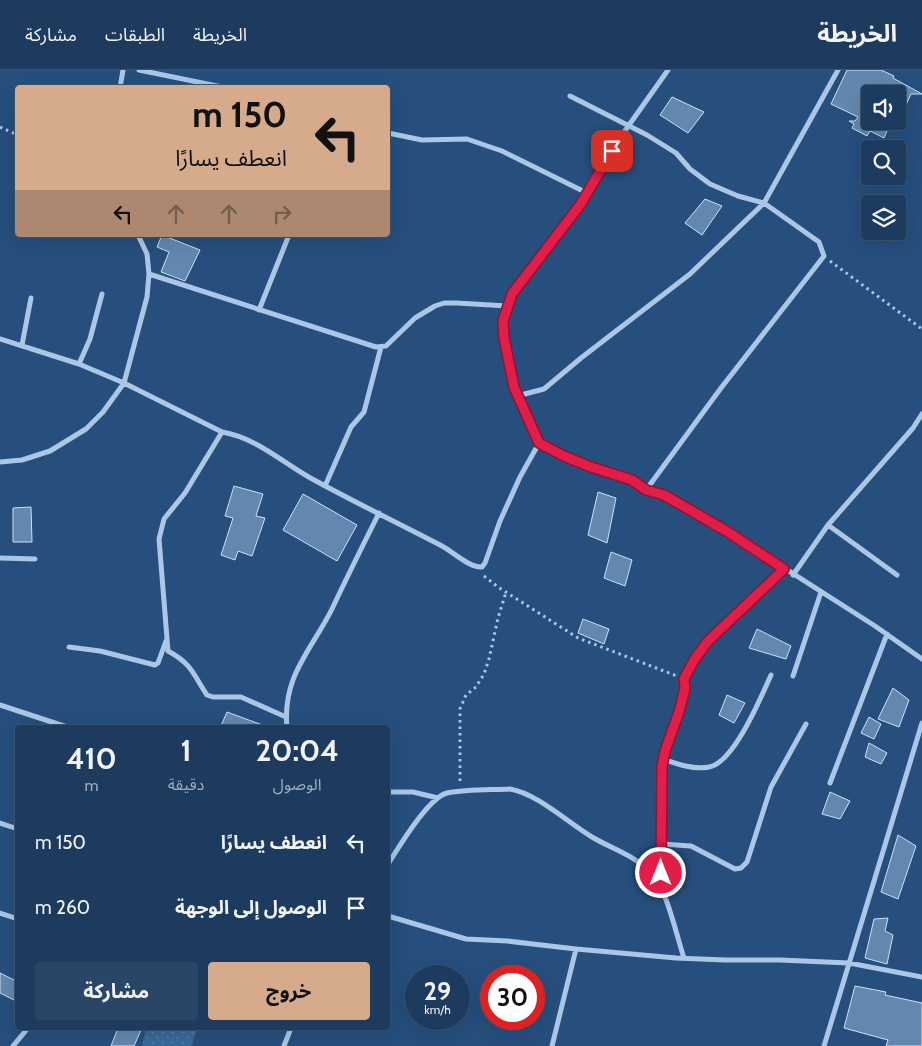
<!DOCTYPE html>
<html lang="ar">
<head>
<meta charset="utf-8">
<style>
  body { margin:0; font-family:Cabin,"Noto Sans Arabic",sans-serif; background:#294667; color:#f1f3f6; direction:rtl; height:100vh; display:flex; flex-direction:column; font-size:19px; white-space:nowrap }
  * { box-sizing:border-box; margin:0 }
  p { font-size:16px; color:#a0adbc }
  .icon { flex:none; width:28px; height:28px; fill:none; stroke:currentColor; stroke-width:2; stroke-linecap:round; stroke-linejoin:round }
  .map { position:relative; flex:1; overflow:hidden; direction:ltr }
  .drawer { position:absolute; left:15px; top:655px; width:375px; height:305px; display:flex; flex-direction:column; background:#1c3b5e; border-radius:5px; box-shadow:0 5px 20px #0002,0 0 0 1px #3a5573; direction:rtl }
  .drawer>* { flex:none }
  .top-card { position:absolute; left:15px; top:15px; width:375px; height:152px; border-radius:5px; box-shadow:0 5px 20px #0002,0 0 0 1px #3a5573; direction:rtl; background:#d6ab8b; color:#111; overflow:hidden }
  .fabs { position:absolute; left:861px; top:15px; display:grid; gap:10px }
  .fabs a { display:grid; place-items:center; width:45px; height:45px; border-radius:5px; background:#1c3b5e; box-shadow:0 5px 20px #0002,0 0 0 1px #3a5573; font-size:25px }
  .speed { position:absolute; left:405px; top:895px; display:flex; gap:10px; font-size:25px; font-weight:700; text-align:center }
  .speed>* { display:grid; place-content:center; width:65px; height:65px; border-radius:50%; background:#1c3b5e; box-shadow:0 5px 20px #0002,0 0 0 1px #3a5573; line-height:1 }
  .speed small { font-size:12px; font-weight:400 }
  .speed .limit { border:8px solid #d22; background:#fff; color:#111 }
  .pin { position:absolute; display:grid; place-items:center; width:42px; height:42px; color:#fff; margin:-21px; border-radius:10px; box-shadow:0 2px 8px #0006 }
  .me { position:absolute; width:55px; margin:-28px; rotate:0deg; stroke-linejoin:round; filter:drop-shadow(0 0 4px #0008) }
  .turn { display:flex; align-items:center; gap:18px; height:105px; padding:0 20px; font-size:22px }
  .turn .icon { width:65px; height:65px; stroke-width:2.5 }
  .turn b { display:block; font-size:35px; line-height:42px }
  .lanes { display:flex; align-items:center; height:48px; padding:0 20px; background:#0003; justify-content:center; gap:25px; direction:ltr }
  .lanes .off { opacity:.35 }
  .eta { display:flex; justify-content:space-evenly; align-items:center; height:85px; text-align:center }
  .eta b { font-size:30px; font-weight:700; line-height:35px }
  .button { display:flex; gap:10px; margin-top:auto; padding:10px 20px }
  .button a { flex:1; height:58px; border-radius:5px; background:#d6ab8b; color:#111; font-size:20px; font-weight:700; line-height:58px; text-align:center }
  .button a+a { background:#294667; color:#f1f3f6 }
  ul { padding:0; list-style:none }
  li { display:flex; align-items:center; gap:15px; height:65px; padding:0 20px }
  li div { flex:1 }
  li b { display:block; font-size:19px }
  li em { font-style:normal }
  header { display:flex; align-items:center; gap:30px; box-sizing:border-box; height:70px; padding:0 25px; background:#1c3b5e; border-bottom:1px solid #3a5573 }
  header strong { font-size:24px }
  nav { display:flex; gap:28px; margin-inline-start:auto; font-size:18px }
  .map>svg:first-child { display:block }
  .park { fill:url(#park-dots) }
  .building { fill:#6388af; stroke:#cee0f4 }
  .lines { fill:none; stroke-linecap:round; stroke-linejoin:round }
  .path { stroke:#abc7e5; stroke-width:3; stroke-dasharray:2.5 4; stroke-linecap:butt }
  .minor { stroke:#abc7e5; stroke-width:5 }
  .route-casing { stroke:#92132f; stroke-width:12 }
  .route { stroke:#e11d48; stroke-width:9 }
</style>
</head>
<body>
<header>
<strong>الخريطة</strong>
<nav><a>الخريطة</a><a>الطبقات</a><a>مشاركة</a></nav>
</header>
<div class="map">
<svg width="922" height="976" viewBox="0 0 922 976">
  <defs>
    <pattern id="park-dots" width="8" height="8" patternUnits="userSpaceOnUse" patternTransform="scale(1.25)"><rect width="8" height="8" fill="#3a699a"/><path d="M2 2h.1M6 6h.1" fill="none" stroke="#5880a9" stroke-width="1.8" stroke-linecap="round"/></pattern>
  </defs>
  <rect width="100%" height="100%" fill="#264f7d"/>
  <path class="park" d="M146 958H198L191 976H142Z"/>
  <path class="building" d="M847 0H881L894 6 893 8 922 24H911L898 52V24H870V51H891L884 68 870 61 867 66 852 58 854 54 849 51H855L858 47 831 34Z
    M672 27 704 42 688 63 660 45Z
    M705 129 722 136 702 165 685 153Z
    M162 165 200 180 185 211 161 202 169 182 157 177Z
    M234 416 263 424 256 446 265 448 252 486 238 481 235 490 221 485 233 448 225 446Z
    M598 422 616 428 607 473 588 465Z
    M303 424 357 455 337 491 283 460Z
    M31 437 32 472H13V438Z
    M611 482 632 490 625 516 604 508Z
    M583 549 609 559 604 574 578 563Z
    M757 559 791 576 786 589 749 578Z
    M893 618 909 630 899 657 878 649Z
    M727 625 745 633 734 653 719 645Z
    M227 642 265 656V658H220Z
    M869 647 881 654 874 669 861 663Z
    M869 673 887 683 881 694 865 687Z
    M830 722 850 731 840 749 822 744Z
    M898 765 916 776 898 829 881 822Z
    M888 848 885 861 893 865 887 894 865 888 874 849Z
    M0 903 18 912V932L0 923Z
    M855 916 886 922 885 925 922 933V976H886L888 970 844 958Z
    M118 958H142L134 976H111Z"/>
  <g class="lines">
    <path class="path" d="M0 57 18 65
      M830 191 922 259
      M484 506 498 517 578 568 677 606
      M460 711V639L466 625 476 617 484 604 489 589 498 548 506 522"/>
    <path class="minor" d="M139 0 227 18
      M668 0 622 65 580 135 512 224 503 251 504 268 514 317 520 333 539 373 564 386 591 397 632 410 646 420 663 425 728 462 875 556 922 589
      M120 18 123 0
      M570 26 647 65 676 83 690 99 710 114 738 126 764 133 819 172 824 186 721 318 646 420
      M388 63 422 70 467 69 502 81 587 123
      M149 204 376 277 386 276 415 248 435 236 444 233H457L507 236
      M259 240 289 165
      M0 269 79 294 124 313 222 362C258 368 285 395 316 411 358 434 400 454 442 476 453 482 470 498 482 497L485 493 500 451 520 407 539 373
      M22 275 31 228
      M79 294 90 269 102 224
      M517 326 544 319 581 288 690 204 764 133 838 0
      M222 362 185 423 164 449 159 469 168 581C192 594 193 604 207 625L213 627H241L286 647
      M0 392 22 390 50 381 86 359 103 342 124 313 147 227 149 204 147 184 138 165
      M325 416 351 357 364 342 381 277
      M828 455 897 505
      M0 488 35 489
      M793 505 828 455 913 358 922 344
      M69 577 100 581 155 595 158 593 166 571
      M793 606 821 522
      M0 635 70 658
      M287 658C282 606 311 581 332 539 347 507 363 475 379 443
      M663 689C677 694 694 700 709 697 734 693 761 627 771 605
      M830 713 887 564
      M388 722H413L438 728
      M0 753 18 759
      M661 774 691 776 735 799 741 798 747 792 771 717 806 654
      M388 794C399 777 428 728 447 723 467 719 490 720 510 719 538 724 567 752 592 767 612 779 639 787 654 806 667 822 677 867 684 888
      M661 817 662 696 665 681 679 642 685 618 684 609 694 590 709 571 784 499
      M0 843 18 849
      M388 846 466 869 507 871 576 879 676 888 725 890H780L849 893 922 907
      M13 976 28 958
      M284 976 291 958
      M552 976 576 879
      M824 976 922 653"/>
  </g>
  <g class="lines">
    <defs>
      <path id="route" d="M612 81 580 135 518 216 512 224 503 251 504 268 514 317 539 373 564 386 591 397 632 410 646 420 664 425 728 462 784 499 708 571 694 590 684 609 685 618 679 642 665 681 662 696 661 803"/>
    </defs>
    <use href="#route" class="route-casing"/>
    <use href="#route" class="route"/>
  </g>
</svg>
<div class="fabs">
<a><svg class="icon" aria-label="sound" viewBox="0 0 24 24"><path d="M4 9h4l5-4v14l-5-4H4zM17 9q2 3 0 6"/></svg></a>
<a><svg class="icon" aria-label="search" viewBox="0 0 24 24"><circle cx="10" cy="10" r="6"/><path d="M15 15l6 6"/></svg></a>
<a><svg class="icon" aria-label="layers" viewBox="0 0 24 24"><path d="M12 4l9 5-9 5-9-5zM3 14l9 5 9-5"/></svg></a>
</div>
<div class="speed"><div>29<small>km/h</small></div><div class="limit">30</div></div>
<div class="pin" style="left:612px;top:81px;background:#d93025"><svg class="icon" aria-label="arrive" viewBox="0 0 24 24"><path d="M6 21V4h12l-3 4 3 4H6"/></svg></div>
<svg class="me" style="left:661px;top:803px" viewBox="-20 -20 40 40"><circle r="17" fill="#e11d48" stroke="#fff" stroke-width="3"/><path d="M0-11L8 9 0 5-8 9z" fill="#fff"/></svg>
<div class="top-card">
<div class="turn"><svg class="icon" aria-label="left" viewBox="0 0 24 24"><path d="M17 20v-9H6M10 6l-5 5 5 5"/></svg><div><b>150 m</b>انعطف يسارًا</div></div>
<div class="lanes"><svg class="icon" aria-label="left" viewBox="0 0 24 24"><path d="M17 20v-9H6M10 6l-5 5 5 5"/></svg><svg class="icon off" aria-label="ahead" viewBox="0 0 24 24"><path d="M12 20V5M6 11l6-6 6 6"/></svg><svg class="icon off" aria-label="ahead" viewBox="0 0 24 24"><path d="M12 20V5M6 11l6-6 6 6"/></svg><svg class="icon off" aria-label="right" viewBox="0 0 24 24"><path d="M7 20v-9h11M14 6l5 5-5 5"/></svg></div>
</div>
<section class="drawer">
<div class="eta">
<div><b>20:04</b><p>الوصول</p></div>
<div><b>1</b><p>دقيقة</p></div>
<div><b>410</b><p>m</p></div>
</div>
<ul>
<li><svg class="icon" aria-label="left" viewBox="0 0 24 24"><path d="M17 20v-9H6M10 6l-5 5 5 5"/></svg><div><b>انعطف يسارًا</b></div><em>150 m</em></li>
<li><svg class="icon" aria-label="arrive" viewBox="0 0 24 24"><path d="M6 21V4h12l-3 4 3 4H6"/></svg><div><b>الوصول إلى الوجهة</b></div><em>260 m</em></li>
</ul>
<div class="button"><a>خروج</a><a>مشاركة</a></div>
</section>
</div>
</body>
</html>
